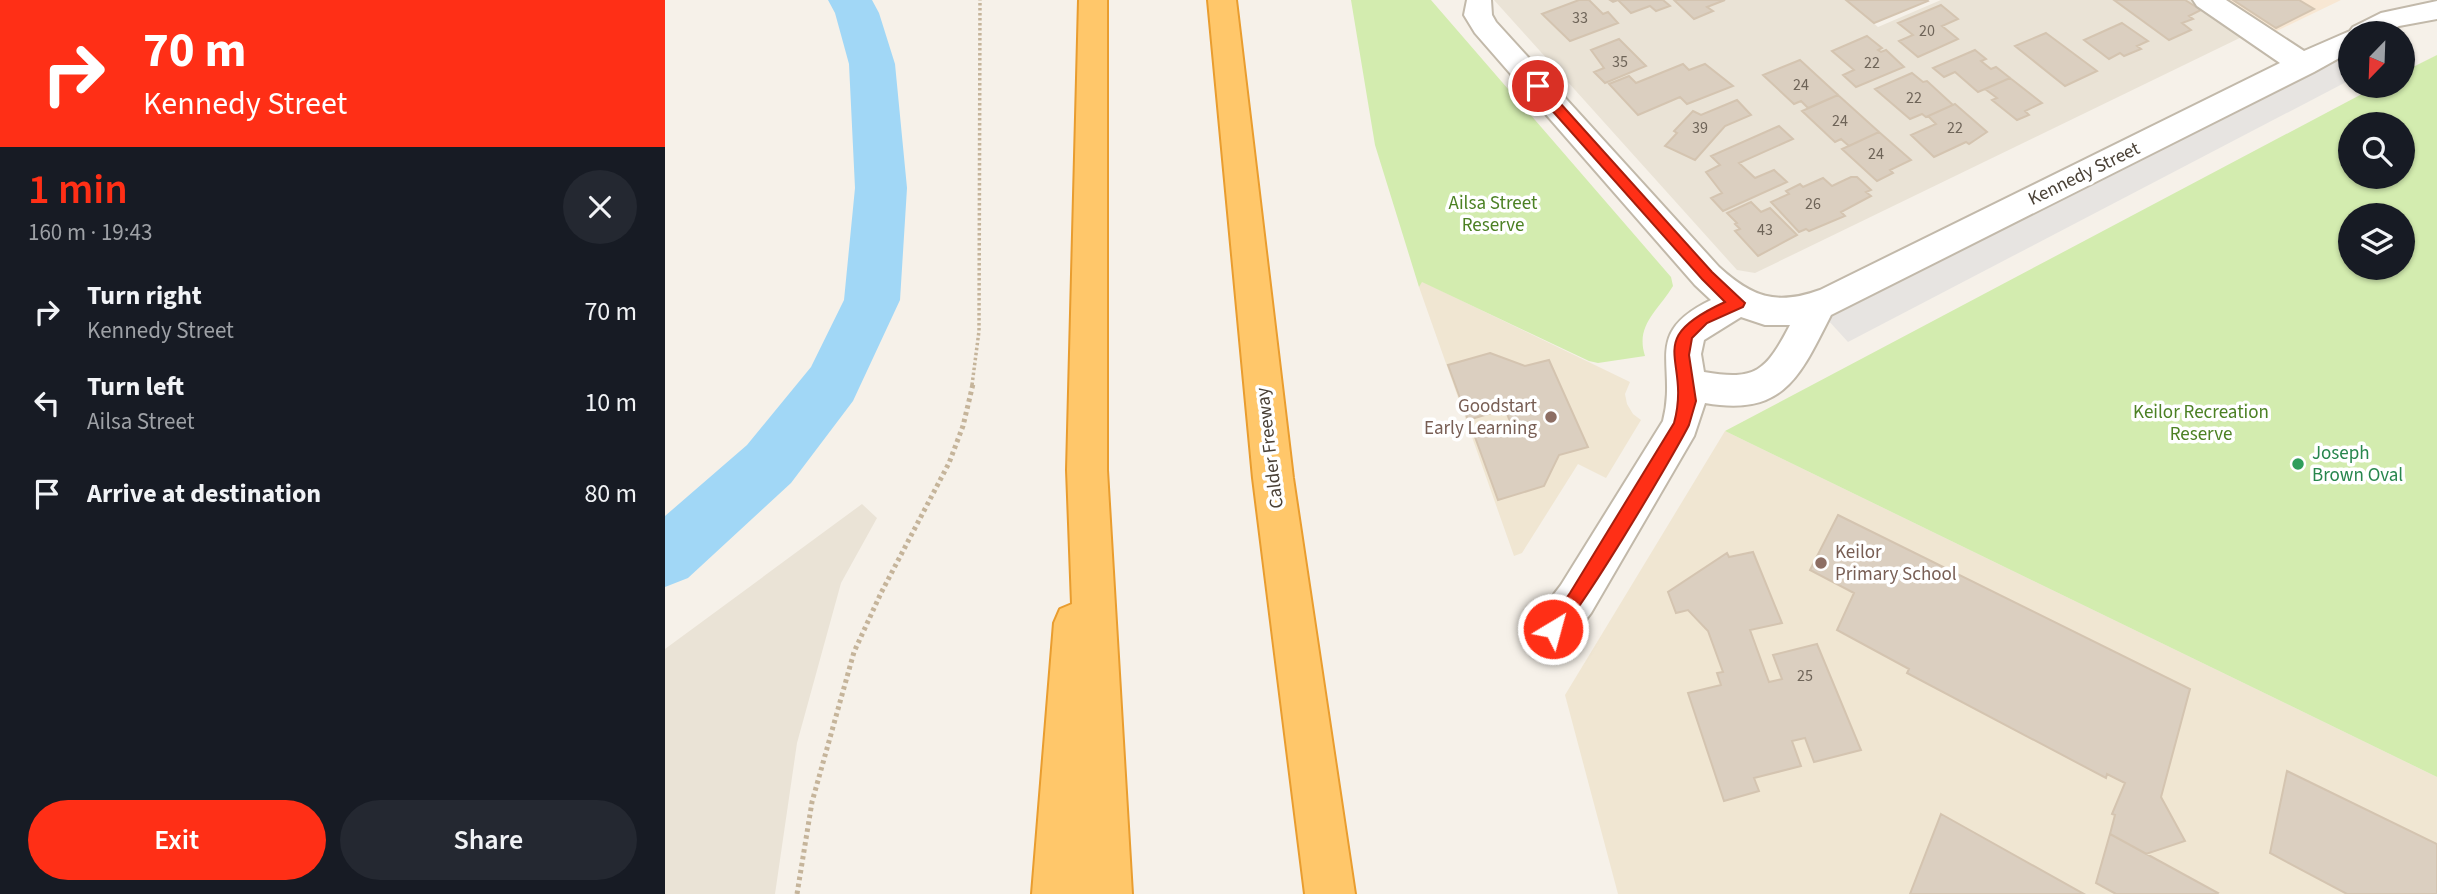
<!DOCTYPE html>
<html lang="en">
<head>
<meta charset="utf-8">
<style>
  body { margin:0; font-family:"Source Sans 3",sans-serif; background:#242831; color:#f1f3f6; height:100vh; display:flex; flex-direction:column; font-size:26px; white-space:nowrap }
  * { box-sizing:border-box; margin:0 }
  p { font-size:23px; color:#9ea1a6 }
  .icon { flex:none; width:38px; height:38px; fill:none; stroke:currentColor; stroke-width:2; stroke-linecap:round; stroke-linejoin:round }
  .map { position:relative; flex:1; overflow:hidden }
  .sheet { display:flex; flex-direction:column; background:#171b24; width:665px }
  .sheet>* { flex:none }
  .banner { background:#ff2f16; color:#fff; overflow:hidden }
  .needle { width:46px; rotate:203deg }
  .tools { position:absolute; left:1673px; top:21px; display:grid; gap:14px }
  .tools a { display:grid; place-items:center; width:77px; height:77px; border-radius:50%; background:#171b24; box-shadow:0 2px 5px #0004; font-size:35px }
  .pin { position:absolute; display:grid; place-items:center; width:60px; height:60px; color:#fff; margin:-30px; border:4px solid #fff; border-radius:50%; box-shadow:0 2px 7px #0007 }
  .me { position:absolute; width:77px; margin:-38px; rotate:37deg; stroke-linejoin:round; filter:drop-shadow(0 0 5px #0008) }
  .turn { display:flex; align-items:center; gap:24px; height:147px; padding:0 28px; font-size:32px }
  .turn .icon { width:91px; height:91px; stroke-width:2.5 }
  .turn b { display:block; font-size:49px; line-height:60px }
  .round { display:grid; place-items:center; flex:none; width:74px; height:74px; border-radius:37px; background:#242831 }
  .head { display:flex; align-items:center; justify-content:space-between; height:119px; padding:0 28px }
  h1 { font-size:42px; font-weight:600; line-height:52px; color:#ff2f16 }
  .button { display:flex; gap:14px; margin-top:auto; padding:14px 28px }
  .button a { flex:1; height:80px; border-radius:42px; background:#ff2f16; color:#fff; font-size:28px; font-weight:600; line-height:80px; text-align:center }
  .button a+a { background:#242831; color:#f1f3f6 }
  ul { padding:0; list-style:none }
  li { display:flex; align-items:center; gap:21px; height:91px; padding:0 28px }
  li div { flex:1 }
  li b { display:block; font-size:26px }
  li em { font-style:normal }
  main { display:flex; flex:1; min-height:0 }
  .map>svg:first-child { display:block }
  .residential { fill:#eae3d6 }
  .commercial { fill:#f8e7d3 }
  .education { fill:#f0e6d2 }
  .green { fill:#d3ecaf; fill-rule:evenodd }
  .parking { fill:#e7e4e1 }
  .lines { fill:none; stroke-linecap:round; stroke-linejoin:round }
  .river { fill:#a1d7f6; fill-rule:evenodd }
  .building { fill:#dbcfc0; stroke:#d4c4b0; stroke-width:2 }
  .minor-casing { stroke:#c2b9aa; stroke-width:4 }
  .highway-casing { stroke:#e99d2f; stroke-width:4 }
  .path-far1 { stroke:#c5b49a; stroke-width:3.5; stroke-dasharray:2.5 2.5; stroke-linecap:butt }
  .path { stroke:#c5b49a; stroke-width:5; stroke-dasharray:3.5 3.5; stroke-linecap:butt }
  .minor { fill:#fff; fill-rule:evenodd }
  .highway { fill:#ffc76a; fill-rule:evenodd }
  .route { fill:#ff2f16; stroke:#a61f0e; stroke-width:2 }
  .education-dot { fill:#8d6e63; stroke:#fff; stroke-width:2.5 }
  .leisure-dot { fill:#2e9e5b; stroke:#fff; stroke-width:2.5 }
  .labels { text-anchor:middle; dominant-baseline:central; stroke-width:7; stroke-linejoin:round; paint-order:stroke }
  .number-label { font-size:16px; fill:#6e6458 }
  .street-label { font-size:19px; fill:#4a4136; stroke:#fff }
  .park-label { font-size:19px; fill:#4c8124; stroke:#fff }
  .education-label { font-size:19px; fill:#785e54; stroke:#fff; text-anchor:end }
  .leisure-label { font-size:19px; fill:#27864d; stroke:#fff; text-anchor:start }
</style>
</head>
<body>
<main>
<section class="sheet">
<div class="banner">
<div class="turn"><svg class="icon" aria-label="right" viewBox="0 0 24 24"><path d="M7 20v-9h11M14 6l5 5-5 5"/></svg><div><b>70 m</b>Kennedy Street</div></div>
</div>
<div class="head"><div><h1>1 min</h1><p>160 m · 19:43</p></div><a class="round"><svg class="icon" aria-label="close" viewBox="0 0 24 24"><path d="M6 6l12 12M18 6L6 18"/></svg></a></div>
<ul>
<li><svg class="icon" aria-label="right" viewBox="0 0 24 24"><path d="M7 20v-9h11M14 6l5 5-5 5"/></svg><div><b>Turn right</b><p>Kennedy Street</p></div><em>70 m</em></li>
<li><svg class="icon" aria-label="left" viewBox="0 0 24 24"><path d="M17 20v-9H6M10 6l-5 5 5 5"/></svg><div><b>Turn left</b><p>Ailsa Street</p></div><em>10 m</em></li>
<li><svg class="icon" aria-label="arrive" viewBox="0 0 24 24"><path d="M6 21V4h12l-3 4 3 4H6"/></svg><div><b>Arrive at destination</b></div><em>80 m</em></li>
</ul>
<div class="button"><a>Exit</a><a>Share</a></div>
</section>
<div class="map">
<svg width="1772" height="894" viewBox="0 0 1772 894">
  <rect width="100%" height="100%" fill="#f6f1e9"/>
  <path class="residential" d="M829 0H1181L1213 27 1276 0H1535L1585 33 1090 273 1072 270Z
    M197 504 212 518 176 583 132 743 110 894H0V649Z"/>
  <path class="commercial" d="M1535 0H1676L1601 36Z"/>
  <path class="education" d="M756 281 965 382 960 394 962 404 968 414 976 420 941 478 913 464 857 553 849 556 754 287Z
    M1060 431 1772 777V894H953L900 695Z"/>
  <path class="green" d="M686 0H766L1006 277 1008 286C993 311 970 325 980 356L933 363 924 361 757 282 754 287 710 145Z
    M1772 55V777L1060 431 1712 86H1738V72ZM1685 124H1738V177H1685ZM1685 215H1738V268H1685Z"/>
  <path class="parking" d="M1685 52V80L1183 342 1162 319Z"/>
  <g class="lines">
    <path class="river" d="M163 0H207L214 13 230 64 242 188 235 300 188 401 126 483 23 578 0 587V516L82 445 146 367 179 300 190 188 184 64 170 13Z"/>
  </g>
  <path class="building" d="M914 0H924L938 14 943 12 953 23 905 41 877 14Z
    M945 0H998L1005 6 991 11 985 6 966 13 953 0 948 2Z
    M1009 0H1060L1042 7 1048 11 1029 19Z
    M1181 0H1262L1263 1 1209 23Z
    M1449 0H1520L1536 10 1524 16 1528 19 1517 23 1526 30 1504 40Z
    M1568 0H1634L1649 9 1611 28Z
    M1276 5 1293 19 1277 26 1293 39 1253 57 1234 41 1248 35 1233 23Z
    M1457 23 1483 41 1472 46 1476 49 1459 56 1455 53 1444 59 1419 40Z
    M1381 33 1432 71 1400 86 1350 46Z
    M1202 36 1217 48 1213 50 1216 52 1221 50 1239 67 1191 87 1178 75 1189 70 1167 51Z
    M954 39 981 66 940 83 929 72 939 68 926 50Z
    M1310 50 1321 59 1316 61 1326 69 1331 67 1345 78 1313 92 1290 72 1279 77 1268 68Z
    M1135 60 1173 95 1143 108 1136 101 1129 104 1098 75Z
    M1018 64 1024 70 1040 64 1068 86 1022 104 1015 97 973 115 944 84 964 76 971 83Z
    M1247 73 1258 82 1262 81 1288 105 1261 117 1257 114 1245 119 1210 89Z
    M1345 78 1377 103 1360 111 1364 115 1352 120 1327 100 1332 98 1320 89Z
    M1173 95 1214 132 1184 146 1176 139 1170 142 1137 111Z
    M1072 100 1086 115 1060 126 1030 160 1000 146 1012 133 1009 131 1028 111 1036 115Z
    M1290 104 1322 132 1304 144 1301 142 1269 157 1246 135 1271 124 1263 116Z
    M1114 126 1128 139 1074 163 1090 178 1109 170 1122 182 1058 211 1046 198 1057 193 1041 172 1055 165 1046 156Z
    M1214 132 1246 160 1225 170 1228 173 1212 181 1177 149Z
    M1186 177H1192L1206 190 1201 192 1206 196 1176 212 1180 216 1144 231 1141 229 1134 232 1106 202 1124 194 1121 191 1135 184 1138 187 1158 178 1167 186Z
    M1086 202 1096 212 1105 208 1132 235 1093 256 1070 231 1075 229 1070 224 1072 223 1062 213Z
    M825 353 860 366 884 360 923 447 894 455 879 486 833 500 810 437 847 426 840 409 803 420 783 365Z
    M1173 515 1525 689 1496 797 1520 841 1481 854 1445 834 1450 815 1447 814 1460 783 1442 774 1441 778 1242 673 1244 669 1172 630 1189 593 1145 570Z
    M1088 552 1117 623 1085 630 1104 682 1117 679 1108 655 1152 644 1196 750 1149 762 1140 738 1127 741 1136 766 1089 778 1094 791 1059 801 1023 693 1056 685 1052 673 1058 672 1043 631 1023 610 1011 613 1003 592 1062 553 1064 557Z
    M1622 771 1772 844V894H1682L1605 853Z
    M1276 814 1419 894H1245Z
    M1445 834 1553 893 1552 894H1451L1431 883Z"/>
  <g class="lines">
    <defs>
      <path id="minor" d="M802 0H826L827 15 831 22 1054 267C1087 297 1111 306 1155 290L1615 63 1532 6 1528 0H1561L1639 51 1685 31 1688 27 1716 13 1772 1V19L1734 26 1720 33H1685V52L1649 72 1166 315C1135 376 1119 417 1040 403L1029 436 926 613 903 643 888 649 873 643 867 629 873 615 896 585 998 421C1013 363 976 334 1046 300L1030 285 810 33 799 15ZM1076 317 1100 325H1125C1101 371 1091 381 1039 372L1036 354 1039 340Z"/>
      <path id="highway" d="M414 0H442V470L467 894H417V884V894H367L389 623 395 609 407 604 402 470Z
        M543 0H571L628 478 690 894H640L588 478Z"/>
    </defs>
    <use href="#minor" class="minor-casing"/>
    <use href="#highway" class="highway-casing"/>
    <path class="path-far1" d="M307 385 314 331 315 0"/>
    <path class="path" d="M132 894 147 802 189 652 216 593 284 463 298 426 308 384"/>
    <use href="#minor" class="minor"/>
    <use href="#highway" class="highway"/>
  </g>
  <path class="route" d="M873 82 877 83 1047 272 1080 303 1078 307 1042 323 1027 338 1024 355 1031 401 1024 425C1010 453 906 630 888 637L882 635 879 629 905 593 1009 423C1027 357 975 341 1060 302L1037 279 868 89V83Z"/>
  <g class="education-dot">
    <circle cx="886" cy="417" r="7"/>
    <circle cx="1156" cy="563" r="7"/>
  </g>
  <circle class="leisure-dot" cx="1633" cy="464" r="7"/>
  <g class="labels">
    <g class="number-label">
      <text x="915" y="18">33</text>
      <text x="1262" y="31">20</text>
      <text x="955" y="62">35</text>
      <text x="1207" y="63">22</text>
      <text x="1136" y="85">24</text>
      <text x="1249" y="98">22</text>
      <text x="1175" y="121">24</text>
      <text x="1035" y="128">39</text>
      <text x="1290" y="128">22</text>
      <text x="1211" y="154">24</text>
      <text x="1148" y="204">26</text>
      <text x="1100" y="230">43</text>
      <text x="1140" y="676">25</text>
    </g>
    <g class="street-label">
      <text transform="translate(1419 174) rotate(-26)">Kennedy Street</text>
      <text transform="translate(605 448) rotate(-97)">Calder Freeway</text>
    </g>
    <g class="park-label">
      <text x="828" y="203">Ailsa Street<tspan x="828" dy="22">Reserve</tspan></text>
      <text x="1536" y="412">Keilor Recreation<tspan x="1536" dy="22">Reserve</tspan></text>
    </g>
    <g class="education-label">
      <text x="872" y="406">Goodstart<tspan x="872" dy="22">Early Learning</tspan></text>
      <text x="1170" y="552" text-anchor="start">Keilor<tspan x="1170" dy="22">Primary School</tspan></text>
    </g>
    <g class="leisure-label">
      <text x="1647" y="453">Joseph<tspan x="1647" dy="22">Brown Oval</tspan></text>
    </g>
  </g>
</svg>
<div class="tools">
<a><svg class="needle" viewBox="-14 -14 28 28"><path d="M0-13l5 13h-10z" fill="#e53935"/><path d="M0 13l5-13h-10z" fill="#9ea1a6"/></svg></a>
<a><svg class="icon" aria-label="search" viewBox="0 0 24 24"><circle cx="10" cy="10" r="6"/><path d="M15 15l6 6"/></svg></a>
<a><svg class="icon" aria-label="layers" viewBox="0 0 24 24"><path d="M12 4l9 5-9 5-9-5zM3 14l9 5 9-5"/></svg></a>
</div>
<div class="pin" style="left:873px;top:86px;background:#d93025"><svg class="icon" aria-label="arrive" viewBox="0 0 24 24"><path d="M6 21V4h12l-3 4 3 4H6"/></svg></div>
<svg class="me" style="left:888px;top:629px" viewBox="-20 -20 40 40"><circle r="17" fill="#ff2f16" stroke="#fff" stroke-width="3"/><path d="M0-11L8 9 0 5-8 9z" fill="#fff"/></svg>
</div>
</main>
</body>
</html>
